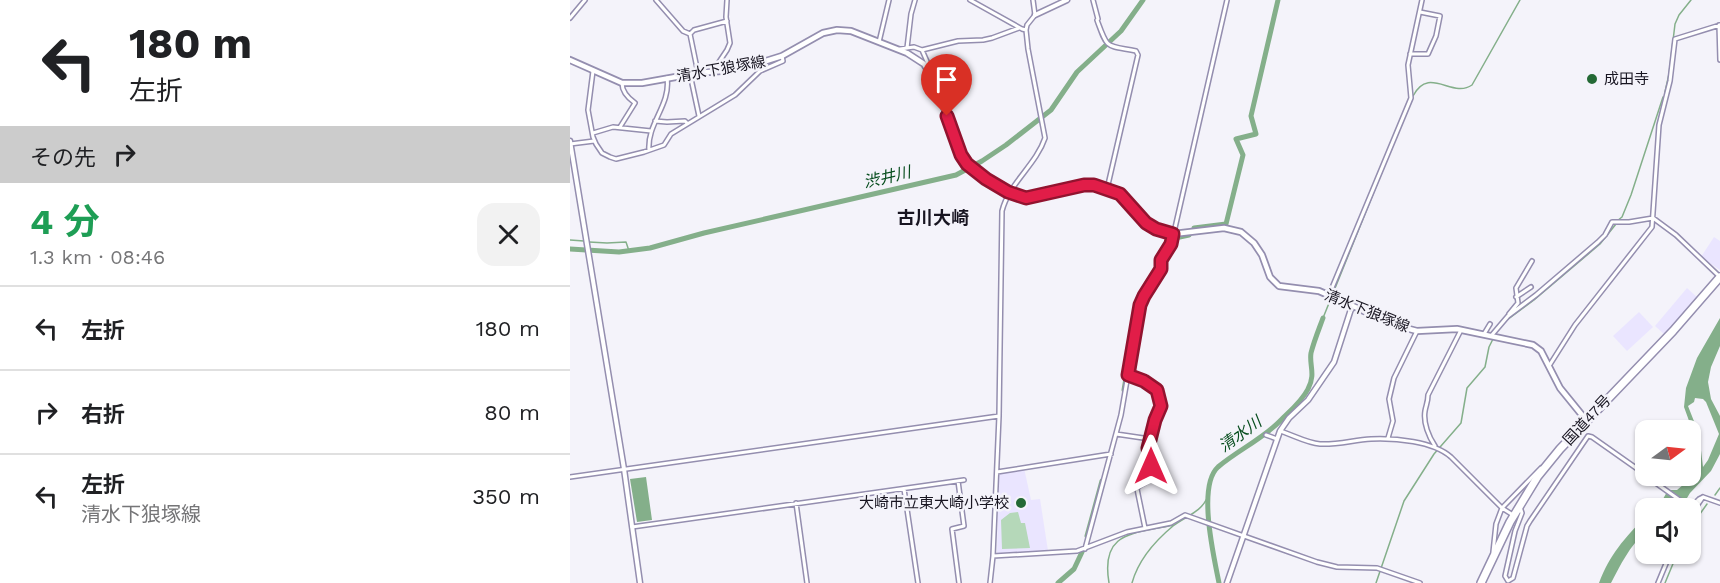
<!DOCTYPE html>
<html lang="ja">
<head>
<meta charset="utf-8">
<style>
  body { margin:0; font-family:"Work Sans","Noto Sans JP",sans-serif; background:#f2f2f2; color:#202124; height:100vh; display:flex; flex-direction:column; font-size:22px; white-space:nowrap }
  * { box-sizing:border-box; margin:0 }
  p { font-size:20px; color:#757577 }
  .icon { flex:none; width:33px; height:33px; fill:none; stroke:currentColor; stroke-width:2; stroke-linecap:round; stroke-linejoin:round }
  .map { position:relative; flex:1; overflow:hidden }
  .sheet { display:flex; flex-direction:column; background:#fff; width:570px }
  .sheet>* { flex:none }
  .banner { background:#fff; color:#202124; overflow:hidden }
  .needle { width:39px; rotate:75deg }
  .controls { position:absolute; left:1065px; top:420px; display:grid; gap:12px }
  .controls a { display:grid; place-items:center; width:66px; height:66px; border-radius:12px; background:#fff; box-shadow:0 2px 4px #0004; font-size:30px }
  .pin { position:absolute; display:grid; place-items:center; width:51px; height:51px; color:#fff; margin:-62px -26px; border-radius:50% 50% 50% 0; rotate:-45deg; box-shadow:0 0 6px #0007 }
  .pin .icon { rotate:45deg }
  .me { position:absolute; width:66px; margin:-33px; rotate:0deg; stroke-linejoin:round; filter:drop-shadow(0 0 4px #0008) }
  .turn { display:flex; align-items:center; gap:21px; height:126px; padding:0 30px; font-size:27px }
  .turn .icon { width:78px; height:78px; stroke-width:2.5 }
  .turn b { display:block; font-size:42px; line-height:51px }
  .then { display:flex; align-items:center; height:57px; padding:0 30px; background:#0003; gap:12px; font-size:22px }
  .round { display:grid; place-items:center; flex:none; width:63px; height:63px; border-radius:18px; background:#f2f2f2 }
  .head { display:flex; align-items:center; justify-content:space-between; height:102px; padding:0 30px }
  h1 { font-size:36px; font-weight:700; line-height:45px; color:#1e9e55 }
  ul { padding:0; list-style:none }
  li { display:flex; align-items:center; gap:18px; height:84px; padding:0 30px; border-top:2px solid #e0e0e0 }
  li div { flex:1 }
  li b { display:block; font-size:22px }
  li em { font-style:normal }
  main { display:flex; flex:1; min-height:0 }
  .map>svg:first-child { display:block }
  .built { fill:#eae5ff }
  .green { fill:#b5d8b9 }
  .water { fill:#84af8a; fill-rule:evenodd }
  .lines { fill:none; stroke-linecap:round; stroke-linejoin:round }
  .stream { stroke:#84af8a; stroke-width:1.5 }
  .river { stroke:#84af8a; stroke-width:5 }
  .minor-casing { stroke:#948eaf; stroke-width:6 }
  .tertiary-casing { stroke:#948eaf; stroke-width:7 }
  .secondary-casing { stroke:#948eaf; stroke-width:8 }
  .trunk-casing { stroke:#948eaf; stroke-width:10 }
  .minor { stroke:#fff; stroke-width:3 }
  .tertiary { stroke:#fff; stroke-width:4 }
  .secondary { stroke:#fff; stroke-width:4.5 }
  .trunk { stroke:#fff; stroke-width:7 }
  .route-casing { stroke:#92132f; stroke-width:15 }
  .route { stroke:#e11d48; stroke-width:10 }
  .poi-dot { fill:#246935; stroke:#f4f3fa; stroke-width:2 }
  .labels { text-anchor:middle; dominant-baseline:central; stroke-width:5; stroke-linejoin:round; paint-order:stroke }
  .street-label { font-size:15px; fill:#181521; stroke:#f4f3fa }
  .poi-label { font-size:15px; fill:#181521; stroke:#f4f3fa; text-anchor:start }
  .water-label { font-size:16px; font-style:italic; fill:#074d1e; stroke:#f4f3fa }
  .quarter-label { font-size:18px; font-weight:bold; fill:#181521; stroke:#f4f3fa }
</style>
</head>
<body>
<main>
<section class="sheet">
<div class="banner">
<div class="turn"><svg class="icon" aria-label="left" viewBox="0 0 24 24"><path d="M17 20v-9H6M10 6l-5 5 5 5"/></svg><div><b>180 m</b>左折</div></div>
<div class="then">その先<svg class="icon" aria-label="right" viewBox="0 0 24 24"><path d="M7 20v-9h11M14 6l5 5-5 5"/></svg></div>
</div>
<div class="head"><div><h1>4 分</h1><p>1.3 km · 08:46</p></div><a class="round"><svg class="icon" aria-label="close" viewBox="0 0 24 24"><path d="M6 6l12 12M18 6L6 18"/></svg></a></div>
<ul>
<li><svg class="icon" aria-label="left" viewBox="0 0 24 24"><path d="M17 20v-9H6M10 6l-5 5 5 5"/></svg><div><b>左折</b></div><em>180 m</em></li>
<li><svg class="icon" aria-label="right" viewBox="0 0 24 24"><path d="M7 20v-9h11M14 6l5 5-5 5"/></svg><div><b>右折</b></div><em>80 m</em></li>
<li><svg class="icon" aria-label="left" viewBox="0 0 24 24"><path d="M17 20v-9H6M10 6l-5 5 5 5"/></svg><div><b>左折</b><p>清水下狼塚線</p></div><em>350 m</em></li>
</ul>
</section>
<div class="map">
<svg width="1150" height="583" viewBox="0 0 1150 583">
  <rect width="100%" height="100%" fill="#f4f3fa"/>
  <path class="built" d="M1144 237 1150 241V270L1131 257Z
    M1117 288 1128 298 1094 334 1085 326Z
    M1069 312 1083 327 1057 351 1043 336Z
    M454 468 461 500 470 499 478 551 427 553 429 474Z"/>
  <path class="green" d="M448 512 451 523H455L460 548 432 549 431 520 440 513Z"/>
  <path class="water" d="M1150 318V346L1141 367 1138 382 1141 399 1150 416V454L1141 471 1120 493 1111 508H1102L1106 506 1104 505 1097 508H1084L1093 499 1098 490H1107L1127 473 1128 468 1126 440 1114 407 1116 388 1127 358ZM1125 398 1133 399 1136 402 1149 434 1138 460 1133 467 1129 434 1118 406 1124 402Z
    M76 477 82 520 67 522 60 479Z
    M1075 517V533C1060 545 1050 566 1041 583H1029C1040 554 1054 539 1075 517Z"/>
  <g class="lines">
    <path class="stream" d="M1095 92 1099 74 1105 24 1109 15 1121 0
      M843 96C859 65 882 99 902 85L950 0
      M1047 221 1052 217 1061 195 1093 97
      M0 240 14 241
      M19 242 37 243 56 242 59 251
      M753 318 822 147
      M937 320 964 300 1030 244 1046 224
      M1145 495 1150 488
      M1120 528 1137 504
      M539 583C530 530 565 534 603 525
      M562 583C568 561 585 541 603 526 616 516 632 512 638 496
      M806 583 834 501 864 454 891 423 897 388 915 367 919 347 926 333
      M1095 583 1107 554"/>
    <path class="river" d="M624 228 656 224 673 155 666 139 686 134 681 116 708 0
      M0 249 49 252 80 248 134 233 386 175 412 161 436 145 481 110 507 72 551 31 573 0
      M592 262 605 238 619 235
      M568 307C573 292 584 281 590 266
      M554 390 565 325
      M517 536 532 481
      M488 583 504 569 512 552
      M649 583C644 557 627 486 648 467 668 450 693 439 711 420 720 411 732 401 738 389 746 374 739 365 741 353 744 341 749 329 753 318"/>
    <defs>
      <path id="minor" d="M86 0 113 31 120 34
        M400 0 452 29 456 30
        M523 0 528 19 527 20C538 50 535 45 566 51L568 55 537 189
        M0 18 15 0
        M1149 25 1150 60
        M120 34 124 30 157 21
        M120 34 128 73
        M309 42 319 0
        M337 48 341 14 345 0
        M330 49 344 47 352 50
        M840 54H858L866 36 870 16 850 12
        M358 70 359 66 352 50 388 41 413 40 422 38 449 28
        M23 71 18 110 23 137 26 144 32 153 40 157 46 159 74 152 94 145 101 134 165 95 190 71 213 61 212 56
        M143 71 157 50 160 43 156 17 157 0
        M120 74 129 116
        M85 121 97 122 115 121 117 123
        M50 127 65 103C58 98 52 92 52 83
        M23 133 43 127 81 131
        M0 144 24 141
        M79 150C77 123 101 105 97 78
        M759 295 841 98 838 65 852 0
        M946 297 961 287
        M939 314 948 303 946 288 962 261
        M914 334 920 324
        M921 336 938 316 966 295 1028 242 1035 235 1042 222H1059L1083 218 1106 235 1150 277
        M979 366 1005 325 1082 227 1089 125 1100 81 1105 39 1150 25
        M558 375C609 393 586 406 579 445 577 456 581 468 581 478 578 484 569 483 567 489L575 528
        M710 431C723 435 737 443 750 444 767 445 784 440 801 439 825 438 863 441 881 457L932 508 943 515
        M546 434 580 439
        M696 435 707 439
        M818 438 823 421 819 399 824 378 847 331
        M865 446C859 437 853 423 855 411 856 405 858 402 858 395L891 330
        M427 472 541 454
        M1076 476 1118 506 1123 505 1129 499 1133 497 1150 503
        M0 477 429 416
        M388 481 394 526 382 529 389 583
        M334 489 348 583
        M226 503 237 583
        M950 507 952 513 945 531 935 576 938 581 943 578 957 526 960 521 1018 436 1022 437 1076 475
        M1120 516 1133 497
        M62 527 394 480
        M515 549 551 415 570 305 575 296 588 275 591 269V260L602 241 657 0
        M923 552 926 524 932 508 971 468
        M423 556 507 551 557 532 601 523 615 515 747 562 767 567 807 568 850 583
        M420 583 423 556 429 416 432 211C439 183 466 165 475 138L458 49 456 30 457 25 465 15 463 0
        M1088 583 1100 554"/>
      <path id="tertiary" d="M465 15 497 0
        M0 141 54 469 70 583
        M657 583 710 431 719 418 738 400 764 362 782 306"/>
      <path id="secondary" d="M0 60 52 83H72L128 73 151 71 196 61 212 56 253 33 267 30 281 31 337 53 354 64 362 77 394 159 403 168 428 187 451 197H464L514 185H524L551 194 576 223 586 229 603 234 654 228 671 232 684 243 692 255 700 277 709 286 749 291 828 326 847 331 887 329 963 345 971 351 990 388 1016 420"/>
      <path id="trunk" d="M911 583 940 522 968 476 990 449 1103 331 1150 277"/>
    </defs>
    <use href="#minor" class="minor-casing"/>
    <use href="#tertiary" class="tertiary-casing"/>
    <use href="#secondary" class="secondary-casing"/>
    <use href="#trunk" class="trunk-casing"/>
    <use href="#minor" class="minor"/>
    <use href="#tertiary" class="tertiary"/>
    <use href="#secondary" class="secondary"/>
    <use href="#trunk" class="trunk"/>
  </g>
  <g class="lines">
    <defs>
      <path id="route" d="M377 116 391 155 397 164 416 179 438 192 456 198 514 185H524L550 194 576 223 586 229 603 234 601 244 591 260V269L574 296 570 305 558 375 574 381 587 390 591 406 585 420 578 448 581 466"/>
    </defs>
    <use href="#route" class="route-casing"/>
    <use href="#route" class="route"/>
  </g>
  <g class="poi-dot">
    <circle cx="1022" cy="79" r="6"/>
    <circle cx="451" cy="503" r="6"/>
  </g>
  <g class="labels">
    <g class="street-label">
      <text transform="translate(151 69) rotate(-10)">清水下狼塚線</text>
      <text transform="translate(797 311) rotate(22)">清水下狼塚線</text>
      <text transform="translate(1017 420) rotate(-47)">国道47号</text>
    </g>
    <g class="poi-label">
      <text x="1034" y="79">成田寺</text>
      <text x="439" y="503" text-anchor="end">大崎市立東大崎小学校</text>
    </g>
    <g class="water-label">
      <text transform="translate(317 177) rotate(-13)">渋井川</text>
      <text transform="translate(670 434) rotate(-36)">清水川</text>
    </g>
    <g class="quarter-label">
      <text x="363" y="217">古川大崎</text>
    </g>
  </g>
</svg>
<div class="controls">
<a><svg class="needle" viewBox="-14 -14 28 28"><path d="M0-13l5 13h-10z" fill="#e53935"/><path d="M0 13l5-13h-10z" fill="#757577"/></svg></a>
<a><svg class="icon" aria-label="sound" viewBox="0 0 24 24"><path d="M4 9h4l5-4v14l-5-4H4zM17 9q2 3 0 6"/></svg></a>
</div>
<div class="pin" style="left:377px;top:116px;background:#d93025"><svg class="icon" aria-label="arrive" viewBox="0 0 24 24"><path d="M6 21V4h12l-3 4 3 4H6"/></svg></div>
<svg class="me" style="left:581px;top:466px" viewBox="-20 -20 40 40"><path d="M0-17L14 15 0 8-14 15z" fill="#e11d48" stroke="#fff" stroke-width="4"/></svg>
</div>
</main>
</body>
</html>
